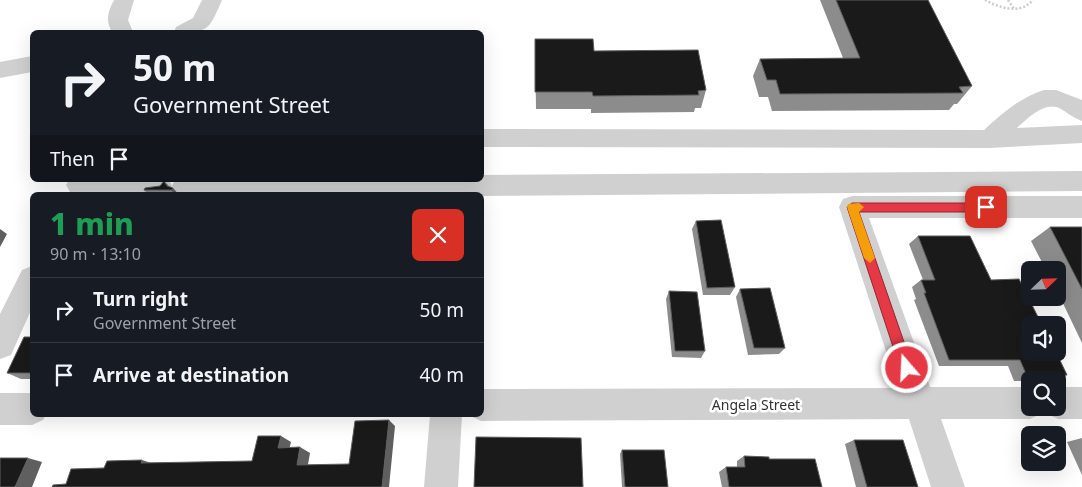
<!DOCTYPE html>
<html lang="en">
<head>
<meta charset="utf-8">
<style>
  body { margin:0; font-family:"Noto Sans",sans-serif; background:#242831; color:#f1f3f6; height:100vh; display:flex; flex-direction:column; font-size:19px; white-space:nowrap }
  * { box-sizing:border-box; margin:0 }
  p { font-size:16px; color:#9ea1a6 }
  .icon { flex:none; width:28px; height:28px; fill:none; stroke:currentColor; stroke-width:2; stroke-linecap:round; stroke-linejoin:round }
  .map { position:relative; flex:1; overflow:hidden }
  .panel { position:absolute; left:30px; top:192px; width:454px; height:225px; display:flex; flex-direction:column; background:#171b24; border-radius:8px; box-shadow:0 5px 20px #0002 }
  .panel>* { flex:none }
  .top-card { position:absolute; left:30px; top:30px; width:454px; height:152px; border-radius:8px; box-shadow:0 5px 20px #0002; background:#171b24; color:#f1f3f6; overflow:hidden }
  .needle { width:32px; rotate:67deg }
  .buttons { position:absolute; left:1021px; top:261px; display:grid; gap:10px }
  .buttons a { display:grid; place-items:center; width:45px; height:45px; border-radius:8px; background:#171b24; box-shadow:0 5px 20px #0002; font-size:25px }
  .pin { position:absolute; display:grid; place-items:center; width:42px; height:42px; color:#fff; margin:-21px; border-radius:10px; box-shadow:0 2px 8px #0006 }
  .me { position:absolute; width:55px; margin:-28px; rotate:341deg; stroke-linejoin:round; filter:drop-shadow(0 0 4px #0008) }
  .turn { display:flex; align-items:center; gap:18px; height:105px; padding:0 20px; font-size:22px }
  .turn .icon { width:65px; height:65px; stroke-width:2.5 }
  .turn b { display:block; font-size:35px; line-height:42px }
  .then { display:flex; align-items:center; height:48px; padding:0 20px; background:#0003; gap:10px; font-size:19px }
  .round { display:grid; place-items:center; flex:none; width:52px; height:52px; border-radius:8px; background:#242831 }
  .overview { display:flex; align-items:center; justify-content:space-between; height:85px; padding:0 20px }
  h1 { font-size:30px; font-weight:800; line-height:38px; color:#1e9e55 }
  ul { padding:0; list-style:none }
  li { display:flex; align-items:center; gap:15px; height:65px; padding:0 20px; border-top:1px solid #363941 }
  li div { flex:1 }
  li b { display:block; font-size:19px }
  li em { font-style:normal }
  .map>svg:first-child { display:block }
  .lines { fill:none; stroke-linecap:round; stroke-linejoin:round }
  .path { stroke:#cdcdcd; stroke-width:2.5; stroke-dasharray:2 2; stroke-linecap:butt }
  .minor { fill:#d0d0d0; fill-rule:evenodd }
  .wall { fill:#8c8c8c }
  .shaded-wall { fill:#5f5f5f }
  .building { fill:#1a1a1a; stroke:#5f5f5f }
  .route { fill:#e63946; stroke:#96252e }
  .slow { fill:#f59e0b }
  .labels { text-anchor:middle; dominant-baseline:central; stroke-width:5; stroke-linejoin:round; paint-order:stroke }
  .street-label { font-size:14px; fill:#333; stroke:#fff }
</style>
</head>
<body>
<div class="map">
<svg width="1082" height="487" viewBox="0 0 1082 487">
  <rect width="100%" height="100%" fill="#fff"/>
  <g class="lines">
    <path class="path" d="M985 0C1000 8 1020 15 1033 0
      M1008 0 1014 9"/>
    <path class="minor" d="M114 0H134L128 20 133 32H112C105 20 108 12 114 0Z
      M202 0H222C208 32 209 32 174 32L176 27 193 18Z
      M32 56V72L0 78V62Z
      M1044 90H1056L1082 100V121C1074 118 1069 114 1061 109 1046 100 1028 118 1017 128L1082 125V143L989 148 481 147V129L984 130C1003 113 1019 98 1044 90Z
      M1082 171V191L481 196 181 195 176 193 172 186 175 180H481V175Z
      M69 180H169L172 186 168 193 163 195H78L70 192 66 185Z
      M852 196H1082V218H869L930 387H1030V408H1058V387H1082V419H1058L1047 414 1044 408 1041 414 1030 419H941L965 487H931L909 419 481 421 470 416 481 415V389L898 388 839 207 843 199Z
      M32 266V308L11 355 0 359V314L22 270Z
      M0 393H32V415H46L43 420 32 425H0Z
      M430 415H462L458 487H424Z"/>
  </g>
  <path class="wall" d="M820 0H928L972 86 957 104H954L949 110 772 111 768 97H759L753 76 760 59 843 58Z
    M535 39 594 51 706 90 701 108H695L694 112 591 113V109H536Z
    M164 181 169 186 173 188 179 195H149L144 190 160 186Z
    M696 221 735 287 730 295H703L692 229Z
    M1050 227H1082V343L1058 293V270H1046L1031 241Z
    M918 236 991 280 1067 375 1055 380H1030V381H1014L1008 366H939L914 300 916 299 912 287 921 280H923L909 244Z
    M740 289 785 348 779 354 748 355 736 297Z
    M669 291 705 351 701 358 672 357 666 299Z
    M32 337V379H21L7 373Z
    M1082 438V475L1067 442Z
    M854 440 918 487H856L845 444Z
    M622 450 668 487H622L620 454Z
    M744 456 769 459 822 487H722L719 472 726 467H737V461Z"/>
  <path class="shaded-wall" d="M164 181 172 190 173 188 179 195H176L167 186Z
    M0 229 7 234 0 247Z
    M389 420 395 426 389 487H382Z
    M281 436 291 442 288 454 278 448Z
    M300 447 310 453 307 470 297 465Z
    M28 458 42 462 32 487H15Z
    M142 460 157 465 141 463Z"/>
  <path class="building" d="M836 0H928L972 86 959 87 963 93 780 94 776 80H767L760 59 860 58Z
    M535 39H593L594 51 698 50 706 90 698 91 699 95 593 96 592 92H535Z
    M164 181 167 186 173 188 172 190H144L145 188 160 186Z
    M721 220 735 287 707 288 696 221Z
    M1050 227H1082V289Z
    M918 236H970L991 280 1019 279 1042 325H1030V352H1056L1067 375 1027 376 1020 360H949L924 293H926L921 280H935Z
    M770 288 785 348H754L740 289Z
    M669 291 697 292 705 351H675Z
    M24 337H32V373H7Z
    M389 420 382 487H52L53 485 66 484 71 469 104 468 107 461 142 460 141 463 252 461 258 436H281L278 448 300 447 297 465 349 464 355 421Z
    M476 437 581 438 583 487H474Z
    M854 440H903L918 487H867Z
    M622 450H664L668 487H625Z
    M744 456 769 457V459H815L822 487H729L726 467H745Z
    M0 458H28L15 487H0Z"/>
  <path class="route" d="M852 203H986L992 207 986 212H859L913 368 911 373 907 374 902 373 900 368 847 207Z"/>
  <path class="slow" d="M859 203 864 207 859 212 875 258 870 263 864 258 847 207 848 204Z"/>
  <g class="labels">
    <g class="street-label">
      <text x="756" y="404">Angela Street</text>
    </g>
  </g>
</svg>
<div class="buttons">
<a><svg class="needle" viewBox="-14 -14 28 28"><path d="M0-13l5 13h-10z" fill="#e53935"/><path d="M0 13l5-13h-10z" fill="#9ea1a6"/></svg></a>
<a><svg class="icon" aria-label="sound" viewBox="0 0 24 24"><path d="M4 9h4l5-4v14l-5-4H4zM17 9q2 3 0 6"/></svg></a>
<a><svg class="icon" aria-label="search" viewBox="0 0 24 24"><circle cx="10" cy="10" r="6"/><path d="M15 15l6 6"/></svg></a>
<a><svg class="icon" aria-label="layers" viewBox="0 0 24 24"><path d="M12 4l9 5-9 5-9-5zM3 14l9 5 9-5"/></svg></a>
</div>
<div class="pin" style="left:986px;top:207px;background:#d93025"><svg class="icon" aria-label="arrive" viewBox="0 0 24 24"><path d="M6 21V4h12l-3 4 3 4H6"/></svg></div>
<svg class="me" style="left:907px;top:368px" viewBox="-20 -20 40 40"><circle r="17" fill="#e63946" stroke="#fff" stroke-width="3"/><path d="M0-11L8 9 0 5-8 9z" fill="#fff"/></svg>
<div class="top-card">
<div class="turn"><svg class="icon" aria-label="right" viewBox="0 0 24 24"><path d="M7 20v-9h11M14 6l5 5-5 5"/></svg><div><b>50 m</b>Government Street</div></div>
<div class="then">Then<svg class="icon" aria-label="arrive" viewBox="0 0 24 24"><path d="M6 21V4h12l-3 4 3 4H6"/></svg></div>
</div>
<section class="panel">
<div class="overview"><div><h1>1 min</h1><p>90 m · 13:10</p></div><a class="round" style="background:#d93025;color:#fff"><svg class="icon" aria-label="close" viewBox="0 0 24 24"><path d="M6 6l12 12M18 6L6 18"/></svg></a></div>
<ul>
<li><svg class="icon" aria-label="right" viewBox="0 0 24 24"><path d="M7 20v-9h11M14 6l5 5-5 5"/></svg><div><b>Turn right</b><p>Government Street</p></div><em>50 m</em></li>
<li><svg class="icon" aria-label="arrive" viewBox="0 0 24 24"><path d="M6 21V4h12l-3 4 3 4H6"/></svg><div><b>Arrive at destination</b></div><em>40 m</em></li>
</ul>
</section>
</div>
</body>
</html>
